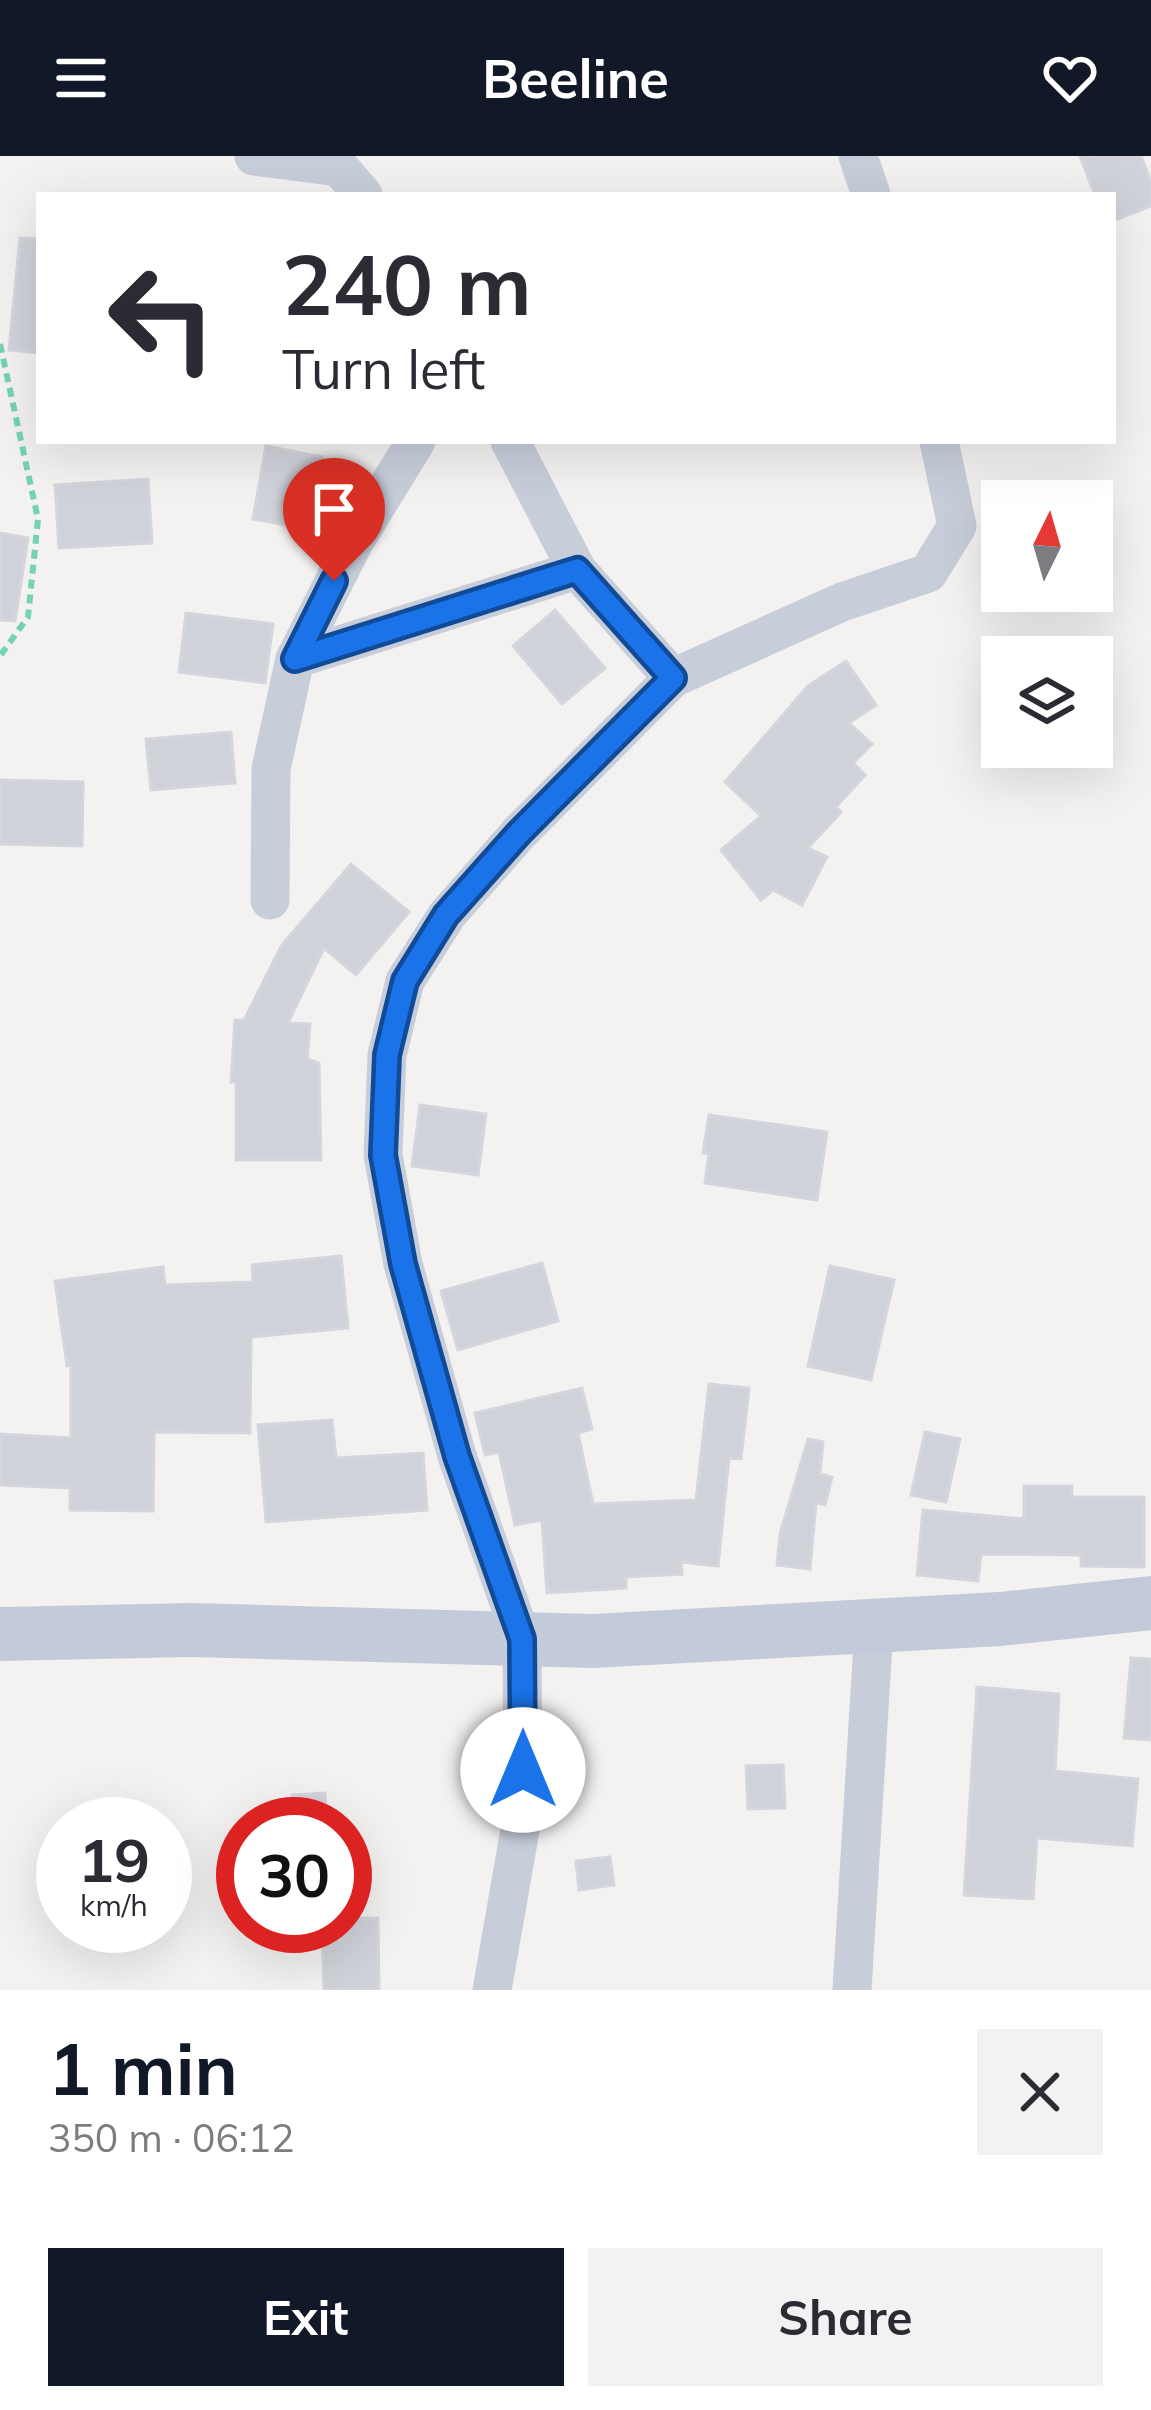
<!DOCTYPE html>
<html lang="en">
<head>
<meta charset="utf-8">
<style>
  body { margin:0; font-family:Mulish,sans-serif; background:#f2f2f3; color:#2b2b33; height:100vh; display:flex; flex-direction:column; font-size:45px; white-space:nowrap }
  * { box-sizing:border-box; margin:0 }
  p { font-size:39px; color:#7c7c81 }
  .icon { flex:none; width:66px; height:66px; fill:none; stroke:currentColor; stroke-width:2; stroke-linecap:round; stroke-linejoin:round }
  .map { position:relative; height:1834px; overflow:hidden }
  .panel { display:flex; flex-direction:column; background:#fff; flex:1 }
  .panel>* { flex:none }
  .banner { position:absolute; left:36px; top:36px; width:1080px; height:252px; border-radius:0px; box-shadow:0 12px 48px #0002; background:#fff; color:#2b2b33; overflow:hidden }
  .needle { width:78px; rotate:5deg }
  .fabs { position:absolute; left:981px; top:324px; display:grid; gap:24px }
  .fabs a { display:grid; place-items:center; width:132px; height:132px; border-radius:0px; background:#fff; box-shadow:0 12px 48px #0002; font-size:60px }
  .speed { position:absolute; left:36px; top:1641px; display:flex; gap:24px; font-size:60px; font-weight:700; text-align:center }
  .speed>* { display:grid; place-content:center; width:156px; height:156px; border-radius:50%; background:#fff; box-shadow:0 12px 48px #0002; line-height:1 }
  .speed small { font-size:30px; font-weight:400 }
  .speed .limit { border:18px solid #d22; background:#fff; color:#111 }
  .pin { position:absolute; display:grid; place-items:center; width:102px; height:102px; color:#fff; margin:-123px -51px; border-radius:50% 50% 50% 0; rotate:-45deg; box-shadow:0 0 12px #0007 }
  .pin .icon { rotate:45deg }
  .me { position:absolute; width:132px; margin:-66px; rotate:0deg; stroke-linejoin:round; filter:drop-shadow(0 0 9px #0008) }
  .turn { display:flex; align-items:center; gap:42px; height:252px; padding:0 48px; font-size:54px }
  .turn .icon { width:156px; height:156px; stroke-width:2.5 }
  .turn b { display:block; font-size:84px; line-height:102px }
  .round { display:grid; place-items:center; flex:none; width:126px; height:126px; border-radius:0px; background:#f2f2f3 }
  .head { display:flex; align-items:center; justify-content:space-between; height:204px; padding:0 48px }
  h1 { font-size:72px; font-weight:700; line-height:90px; color:#111827 }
  .primary-button { display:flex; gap:24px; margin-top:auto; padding:24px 48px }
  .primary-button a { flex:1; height:138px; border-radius:0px; background:#111827; color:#fff; font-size:48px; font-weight:700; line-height:138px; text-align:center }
  .primary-button a+a { background:#f2f2f3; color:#2b2b33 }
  header { display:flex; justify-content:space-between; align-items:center; height:156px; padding:0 48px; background:#111827; color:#fff; font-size:54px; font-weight:700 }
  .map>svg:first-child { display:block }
  .building { fill:#d0d2d9; stroke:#d5d6dd; stroke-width:3 }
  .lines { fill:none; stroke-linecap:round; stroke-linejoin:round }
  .path { stroke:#74d3b3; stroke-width:6; stroke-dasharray:9 6; stroke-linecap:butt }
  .minor { stroke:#c7ceda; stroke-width:39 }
  .secondary { stroke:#c3cbdb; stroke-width:54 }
  .route-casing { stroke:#114b97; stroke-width:30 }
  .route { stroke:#1a73e8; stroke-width:21 }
</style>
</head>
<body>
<header><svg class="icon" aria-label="menu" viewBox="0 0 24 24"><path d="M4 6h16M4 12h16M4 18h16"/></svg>Beeline<svg class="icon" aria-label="heart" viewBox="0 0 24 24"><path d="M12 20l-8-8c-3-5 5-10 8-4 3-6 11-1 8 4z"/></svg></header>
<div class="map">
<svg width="1151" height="1834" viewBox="0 0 1151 1834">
  <rect width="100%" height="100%" fill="#f4f2f1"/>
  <path class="building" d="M1080 0H1141L1151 26V50L1113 65V39H1095Z
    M20 82 39 83V197L9 194Z
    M266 290 322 301 319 317 328 318 320 361 310 359 308 373 253 363Z
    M148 323 152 387 59 392 55 329Z
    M0 377 28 382 15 465 0 464Z
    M555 454 605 512 562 548 513 490Z
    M186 457 273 468 265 527 179 516Z
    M846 505 876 549 849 567 872 588 853 607 865 619 836 651 841 656 808 692 827 701 802 749 773 734 761 744 721 694 761 660 725 626 808 530Z
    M231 576 235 627 151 634 146 583Z
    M1 624 83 626 82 690 0 688Z
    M351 708 409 756 356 819 324 792 288 867 310 868 307 903 319 907 321 1004H236V926H231L235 864H244L281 790Z
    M420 949 486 958 478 1019 412 1010Z
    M709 959 827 976 817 1044 705 1027 709 998 703 997Z
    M341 1100 348 1172 251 1181 250 1277 154 1276 153 1355 70 1354V1332L0 1329V1278L71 1282V1209L67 1210 55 1125 163 1111 165 1129 253 1126 252 1109Z
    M542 1107 558 1165 458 1194 441 1135Z
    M830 1110 894 1124 871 1224 808 1210Z
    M709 1228 749 1232 741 1303 729 1302 718 1410 681 1406 682 1418 626 1421V1432L547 1437 542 1364 515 1369 499 1296 485 1299 475 1257 582 1232 592 1273 578 1277 593 1348 696 1344Z
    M332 1264 336 1302 423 1297 427 1354 266 1366 258 1269Z
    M925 1276 960 1283 946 1346 911 1339Z
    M808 1283 823 1286 820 1318 832 1321 825 1349 816 1347 810 1413 777 1409 780 1378Z
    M1024 1330H1072V1341H1144V1411L1081 1410V1399L981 1398 978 1425 917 1419 923 1354 1024 1363Z
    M1131 1502 1151 1503V1584L1124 1582Z
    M977 1531 1059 1538 1055 1615 1138 1623 1132 1690 1037 1682 1033 1743 964 1739Z
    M783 1609 785 1652 748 1653 746 1610Z
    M325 1637 327 1668H294L292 1639Z
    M610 1701 614 1729 579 1734 576 1705Z
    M345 1762H378L379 1834H324L322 1770H345Z"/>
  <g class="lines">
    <path class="path" d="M0 188 38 363 28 461 0 500"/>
    <path class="minor" d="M254 0 339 11 363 39
      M858 0 871 39
      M510 285 577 414 673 522 842 446 928 417 957 370 939 285
      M295 503 577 414
      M270 744 271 613 295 503 354 386 416 285
      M492 1834 523 1657 522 1483 457 1300 403 1108 383 999 387 899 405 825 447 759 519 677 673 522
      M852 1834 874 1470"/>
    <path class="secondary" d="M0 1478 192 1474 593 1485 1000 1463 1151 1447"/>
  </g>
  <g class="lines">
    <defs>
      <path id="route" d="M334 425 295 503 577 414 673 522 519 677 446 759 405 825 387 899 383 999 403 1108 457 1300 522 1483 523 1614"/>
    </defs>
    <use href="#route" class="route-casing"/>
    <use href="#route" class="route"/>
  </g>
</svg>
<div class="fabs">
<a><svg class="needle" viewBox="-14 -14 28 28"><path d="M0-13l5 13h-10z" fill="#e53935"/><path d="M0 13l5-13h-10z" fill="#7c7c81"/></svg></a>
<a><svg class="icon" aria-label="layers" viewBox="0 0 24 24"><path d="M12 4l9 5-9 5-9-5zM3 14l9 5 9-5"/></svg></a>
</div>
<div class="speed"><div>19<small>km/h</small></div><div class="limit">30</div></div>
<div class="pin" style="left:334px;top:425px;background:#d93025"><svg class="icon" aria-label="arrive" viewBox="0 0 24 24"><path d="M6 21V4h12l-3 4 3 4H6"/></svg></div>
<svg class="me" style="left:523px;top:1614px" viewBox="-20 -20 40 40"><circle r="19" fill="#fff"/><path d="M0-13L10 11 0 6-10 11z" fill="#1a73e8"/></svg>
<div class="banner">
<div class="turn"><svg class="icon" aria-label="left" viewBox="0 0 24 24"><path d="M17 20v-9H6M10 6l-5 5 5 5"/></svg><div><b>240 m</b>Turn left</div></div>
</div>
</div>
<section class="panel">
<div class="head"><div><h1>1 min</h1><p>350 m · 06:12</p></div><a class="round"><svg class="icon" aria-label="close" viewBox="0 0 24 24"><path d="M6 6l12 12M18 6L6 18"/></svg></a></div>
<div class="primary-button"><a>Exit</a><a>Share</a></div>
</section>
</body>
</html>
